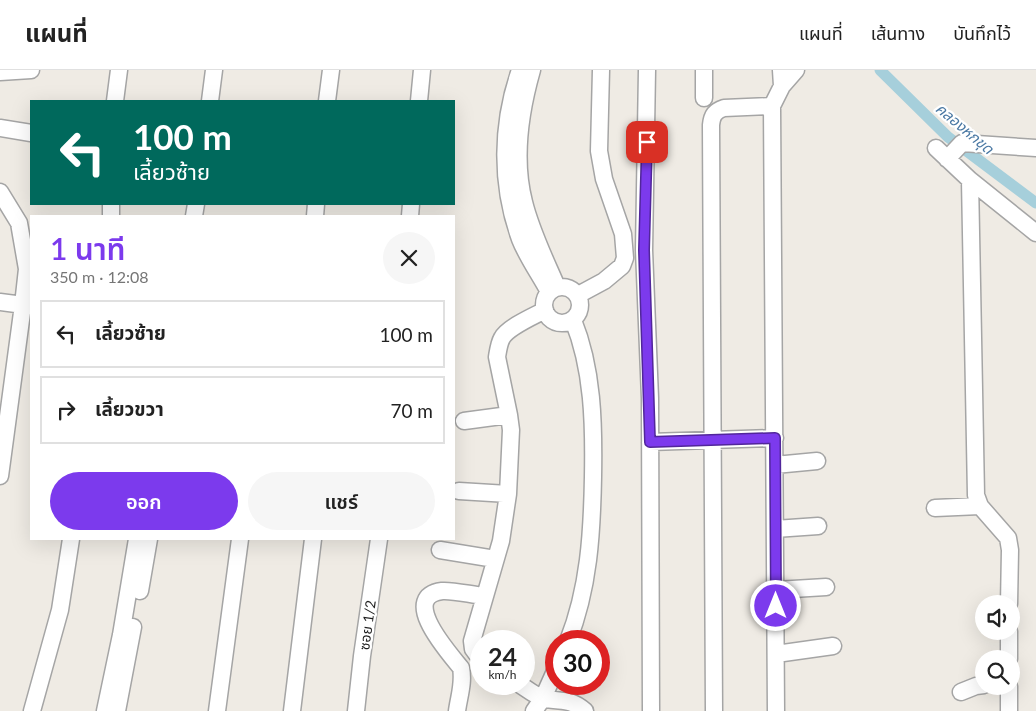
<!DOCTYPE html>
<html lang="th">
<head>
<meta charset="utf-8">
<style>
  body { margin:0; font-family:Lato,"Noto Sans Thai",sans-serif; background:#f6f6f6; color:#222; height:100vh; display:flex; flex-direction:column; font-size:19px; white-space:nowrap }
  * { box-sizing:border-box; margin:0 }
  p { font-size:16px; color:#767676 }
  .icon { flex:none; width:28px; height:28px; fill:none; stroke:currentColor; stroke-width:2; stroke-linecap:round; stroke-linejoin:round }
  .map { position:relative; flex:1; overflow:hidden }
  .drawer { position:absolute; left:30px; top:145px; width:425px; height:325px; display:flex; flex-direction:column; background:#fff; border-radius:0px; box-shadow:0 5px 20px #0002 }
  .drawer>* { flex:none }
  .banner { position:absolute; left:30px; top:30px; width:425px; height:105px; border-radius:0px; box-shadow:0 5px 20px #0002; background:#00695c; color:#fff; overflow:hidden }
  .controls { position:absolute; left:975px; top:525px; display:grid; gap:10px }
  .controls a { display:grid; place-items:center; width:45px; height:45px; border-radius:50%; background:#fff; box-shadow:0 5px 20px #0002; font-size:25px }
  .speed { position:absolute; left:470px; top:560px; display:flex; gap:10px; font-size:25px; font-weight:700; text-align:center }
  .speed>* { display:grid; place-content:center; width:65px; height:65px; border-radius:50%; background:#fff; box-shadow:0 5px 20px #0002; line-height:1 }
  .speed small { font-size:12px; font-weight:400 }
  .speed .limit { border:8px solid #d22; background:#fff; color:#111 }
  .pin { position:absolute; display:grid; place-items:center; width:42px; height:42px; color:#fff; margin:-21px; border-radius:10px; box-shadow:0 2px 8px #0006 }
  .me { position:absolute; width:55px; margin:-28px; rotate:0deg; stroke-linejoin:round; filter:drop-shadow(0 0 4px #0008) }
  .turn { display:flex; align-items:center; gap:18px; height:105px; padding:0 20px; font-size:22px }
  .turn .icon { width:65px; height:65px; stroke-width:2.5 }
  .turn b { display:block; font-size:35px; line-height:42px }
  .round { display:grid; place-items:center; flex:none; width:52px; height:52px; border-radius:26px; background:#f6f6f6 }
  .headline { display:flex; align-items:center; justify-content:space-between; height:85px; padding:0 20px }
  h1 { font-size:30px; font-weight:600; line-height:38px; color:#7c3aed }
  .action { display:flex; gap:10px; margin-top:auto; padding:10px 20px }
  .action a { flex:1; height:58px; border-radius:30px; background:#7c3aed; color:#fff; font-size:20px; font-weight:600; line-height:58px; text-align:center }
  .action a+a { background:#f6f6f6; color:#222 }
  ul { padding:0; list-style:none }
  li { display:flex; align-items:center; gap:15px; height:68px; margin:0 10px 8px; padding:0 10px; border:2px solid #e0e0e0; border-radius:0px }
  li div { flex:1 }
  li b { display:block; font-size:19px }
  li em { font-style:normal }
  header { display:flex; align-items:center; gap:30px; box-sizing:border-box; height:70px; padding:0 25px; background:#fff; border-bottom:1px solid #e0e0e0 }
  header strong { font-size:24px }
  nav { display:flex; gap:28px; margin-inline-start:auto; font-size:18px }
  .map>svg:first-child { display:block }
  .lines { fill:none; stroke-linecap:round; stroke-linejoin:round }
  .canal { stroke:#a6cfdb; stroke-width:11 }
  .minor-casing { stroke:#a5a5a5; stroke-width:19 }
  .minor { stroke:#fff; stroke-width:16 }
  .route-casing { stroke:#51269a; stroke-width:12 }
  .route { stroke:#7c3aed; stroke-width:9 }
  .labels { text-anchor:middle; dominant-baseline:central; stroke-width:4.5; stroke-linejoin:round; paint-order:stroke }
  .street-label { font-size:14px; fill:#1e1e1e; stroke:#fff }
  .water-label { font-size:15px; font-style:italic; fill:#4a78a3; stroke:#fff }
</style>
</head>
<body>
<header>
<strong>แผนที่</strong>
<nav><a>แผนที่</a><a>เส้นทาง</a><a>บันทึกไว้</a></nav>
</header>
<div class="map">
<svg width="1036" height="641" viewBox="0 0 1036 641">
  <rect width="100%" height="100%" fill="#efebe4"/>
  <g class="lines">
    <path class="canal" d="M880 0 948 67 1036 133"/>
    <defs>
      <path id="minor" d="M520 0C501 54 500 114 520 169 527 187 540 205 549 222
        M532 0C520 42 513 89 524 132 531 161 545 189 557 217
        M647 0 644 180 650 328 651 641
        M0 2 31 0
        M782 16 796 0
        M704 28V0
        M115 31 119 0
        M210 31 214 0
        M327 31 331 0
        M419 31 422 0
        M0 58 31 63
        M936 78 970 110 1036 163
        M947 89 962 73 1036 78
        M970 110 976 425 980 436 1008 468 1010 480 1009 534
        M0 122 19 153 27 199 23 235 0 406
        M111 146V134
        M194 146 196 134
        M315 146 316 134
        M410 146 411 134
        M544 235a18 18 0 1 1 36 0a18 18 0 1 1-36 0Z
        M578 225 604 211 622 196 625 188 623 164 604 109 599 81 601 0
        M0 232 31 236
        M464 351 509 345
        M650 372 775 368
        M775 395 817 391
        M459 421 508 424
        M935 438 980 436
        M775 459 818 456
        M440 480 495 489
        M776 520 826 517
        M140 521 149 469
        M568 571C589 518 592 463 593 407 594 354 593 299 573 250
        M776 584 833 576
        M1009 589V561
        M481 590 473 579 472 571 501 471 508 424 511 360 509 345 497 287C498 281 499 273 502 268 508 257 534 246 545 240
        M519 614C526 618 535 626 543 628 561 633 569 627 585 641
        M961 622 976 616 984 615
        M32 641 60 540 71 469
        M105 641 121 565 137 469
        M117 641 133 557
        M217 641 240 469
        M292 641 313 469
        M356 641 362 586 379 469
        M457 641C459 626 464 613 461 598 450 584 398 527 442 521 453 520 472 525 484 526
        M534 641 543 628 556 599
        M714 641 711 55C712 45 715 41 724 38L772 36
        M776 641 772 36 782 16 781 0
        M1009 641V616"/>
    </defs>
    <use href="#minor" class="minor-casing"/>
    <use href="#minor" class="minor"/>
  </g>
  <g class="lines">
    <defs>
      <path id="route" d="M647 72 644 180 650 372 775 368 776 536"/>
    </defs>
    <use href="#route" class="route-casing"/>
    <use href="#route" class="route"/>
  </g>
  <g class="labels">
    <g class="street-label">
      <text transform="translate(367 555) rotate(-82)">ซอย 1/2</text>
    </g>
    <g class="water-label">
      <text transform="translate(965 58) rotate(40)">คลองหกขุด</text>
    </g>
  </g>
</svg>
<div class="controls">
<a><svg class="icon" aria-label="sound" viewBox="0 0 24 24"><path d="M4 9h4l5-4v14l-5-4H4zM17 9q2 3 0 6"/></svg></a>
<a><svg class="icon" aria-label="search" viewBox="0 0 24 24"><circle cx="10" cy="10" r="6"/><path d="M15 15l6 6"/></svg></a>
</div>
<div class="speed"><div>24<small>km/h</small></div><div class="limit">30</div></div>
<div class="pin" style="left:647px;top:72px;background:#d93025"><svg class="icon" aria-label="arrive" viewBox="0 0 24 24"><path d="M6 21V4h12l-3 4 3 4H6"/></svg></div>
<svg class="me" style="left:776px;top:536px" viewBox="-20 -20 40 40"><circle r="17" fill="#7c3aed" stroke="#fff" stroke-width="3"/><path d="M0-11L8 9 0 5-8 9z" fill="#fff"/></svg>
<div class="banner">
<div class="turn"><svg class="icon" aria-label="left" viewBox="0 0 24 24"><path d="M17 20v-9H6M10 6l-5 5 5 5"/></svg><div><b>100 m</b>เลี้ยวซ้าย</div></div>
</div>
<section class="drawer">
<div class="headline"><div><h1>1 นาที</h1><p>350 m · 12:08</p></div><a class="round"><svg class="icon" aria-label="close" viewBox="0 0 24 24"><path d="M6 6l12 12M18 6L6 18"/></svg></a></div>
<ul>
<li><svg class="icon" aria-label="left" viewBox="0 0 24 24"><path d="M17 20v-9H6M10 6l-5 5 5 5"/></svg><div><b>เลี้ยวซ้าย</b></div><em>100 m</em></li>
<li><svg class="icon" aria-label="right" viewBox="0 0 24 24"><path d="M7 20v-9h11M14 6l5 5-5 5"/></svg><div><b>เลี้ยวขวา</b></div><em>70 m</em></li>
</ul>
<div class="action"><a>ออก</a><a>แชร์</a></div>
</section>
</div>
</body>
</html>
